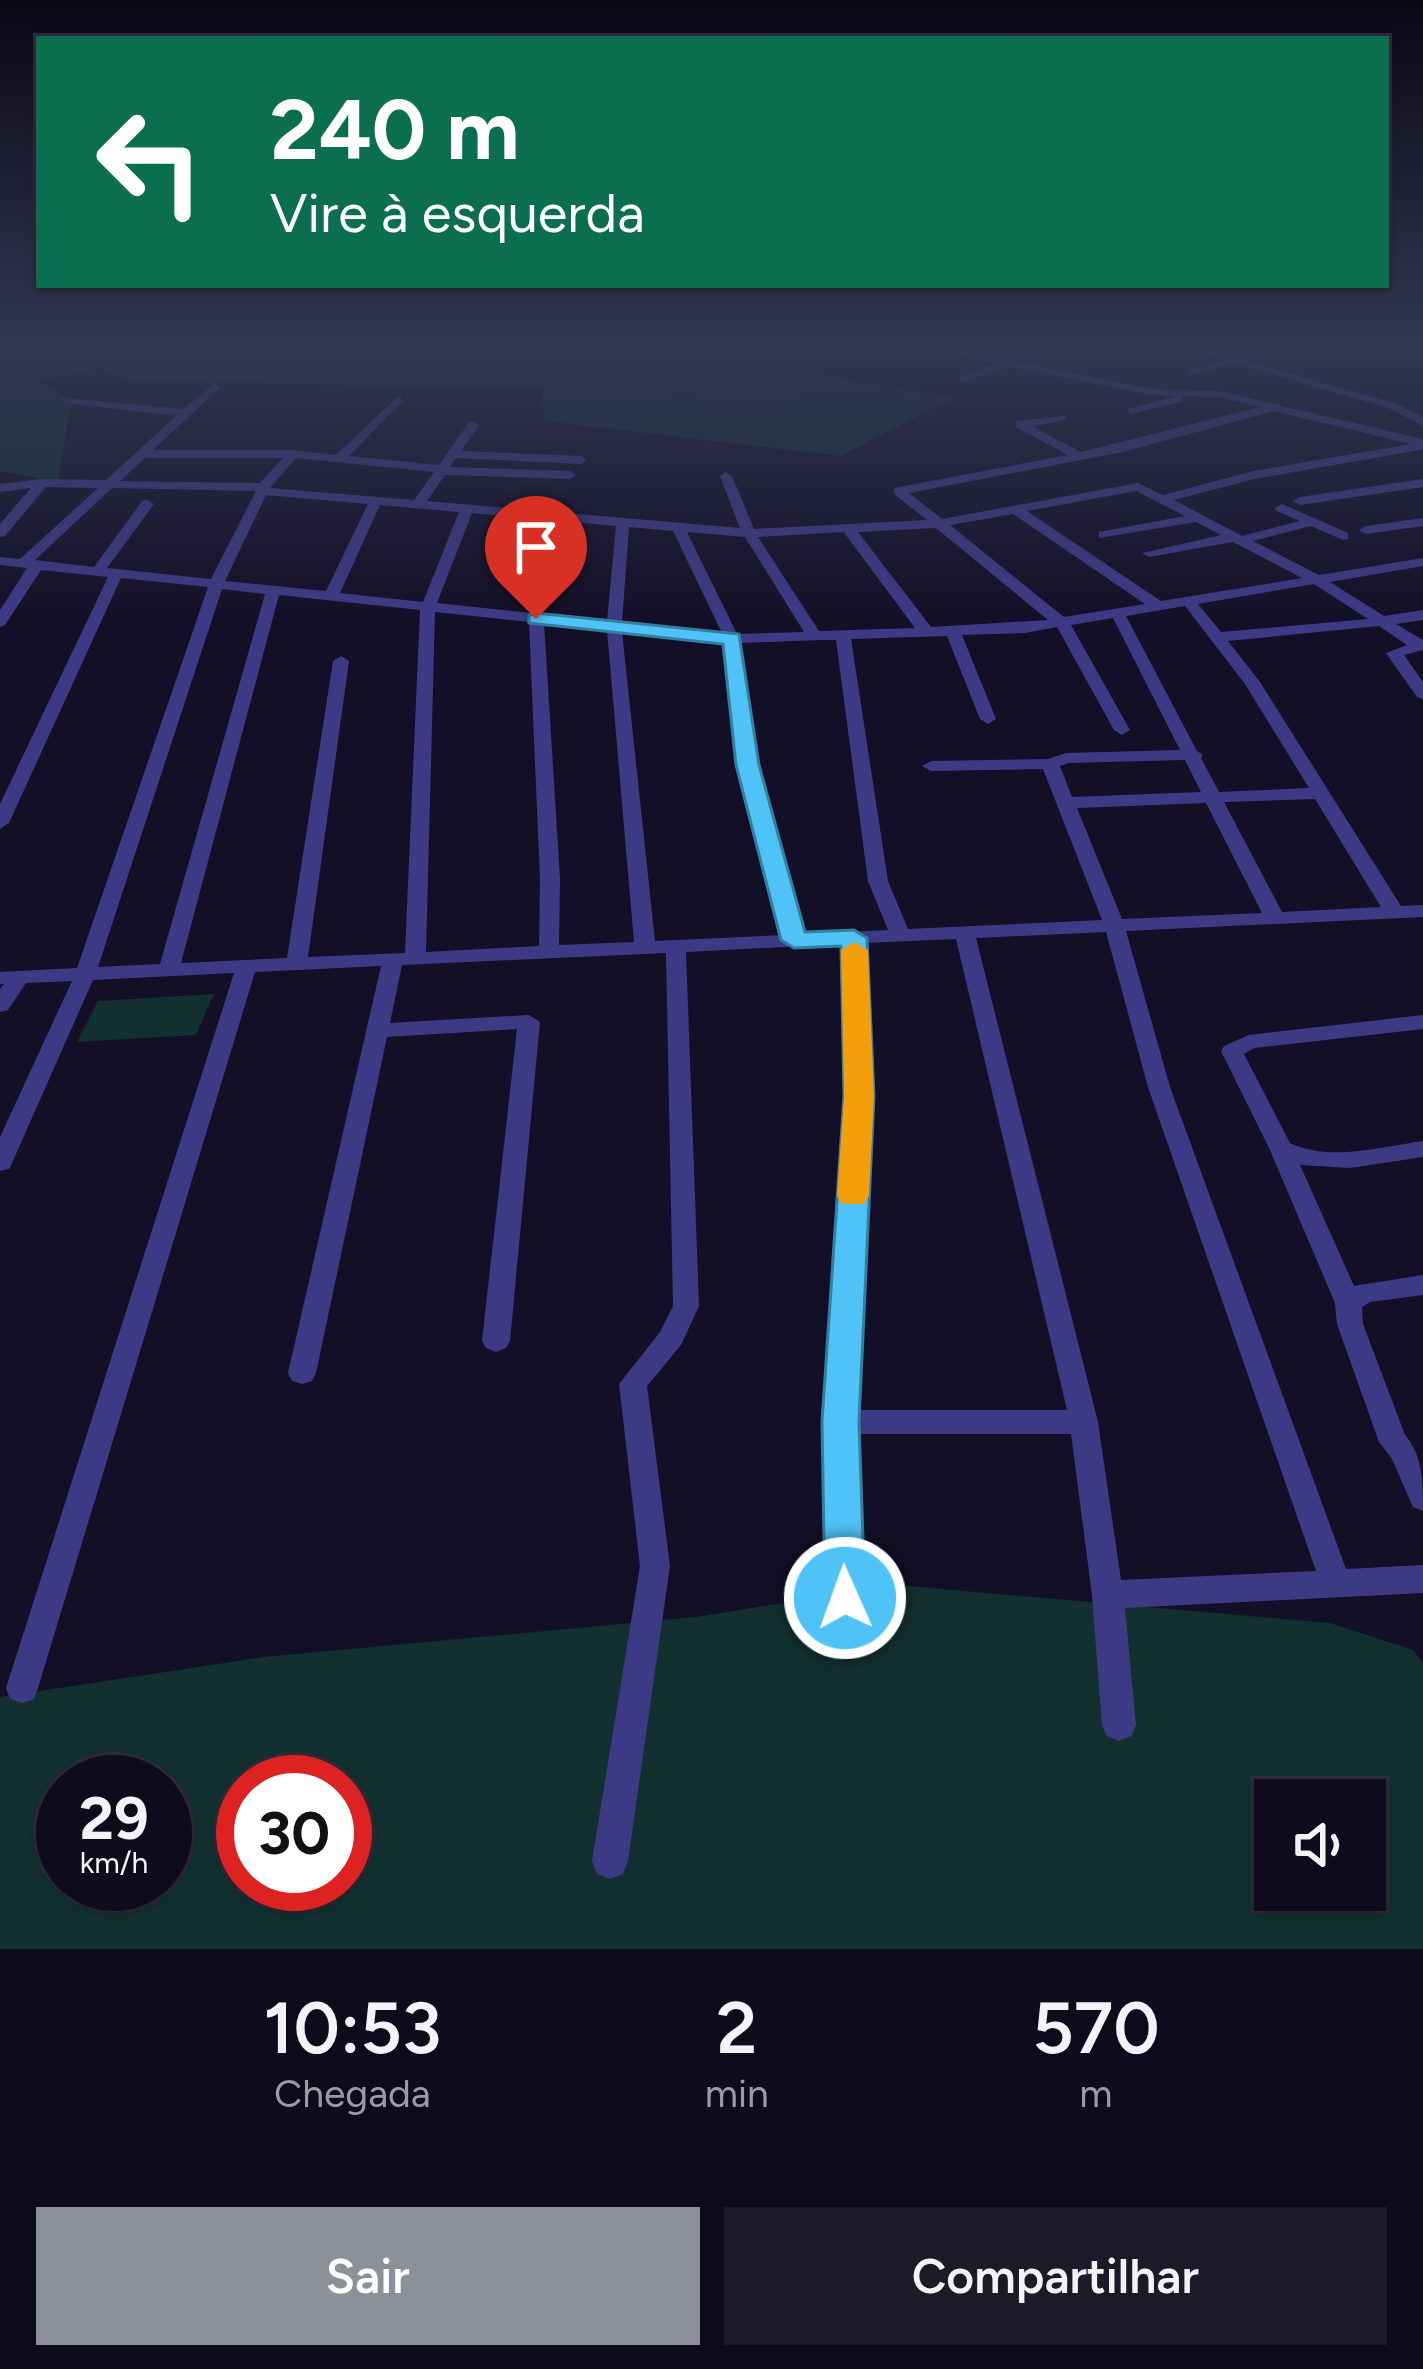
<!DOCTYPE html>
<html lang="pt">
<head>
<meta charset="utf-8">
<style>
  body { margin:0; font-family:Figtree,sans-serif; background:#1c1929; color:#f1f3f6; height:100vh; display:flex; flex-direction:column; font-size:45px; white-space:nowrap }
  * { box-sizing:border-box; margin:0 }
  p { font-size:39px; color:#9b9ba3 }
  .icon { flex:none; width:66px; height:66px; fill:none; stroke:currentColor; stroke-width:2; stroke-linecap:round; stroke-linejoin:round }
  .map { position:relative; height:1949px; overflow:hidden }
  .panel { display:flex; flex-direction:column; background:#0e0b1c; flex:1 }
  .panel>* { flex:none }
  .guide { position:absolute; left:36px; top:36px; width:1353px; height:252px; border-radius:0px; box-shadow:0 3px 9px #0004,0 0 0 3px #2e2b3b; background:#0b6e4f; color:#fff; overflow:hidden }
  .controls { position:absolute; left:1254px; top:1779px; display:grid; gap:24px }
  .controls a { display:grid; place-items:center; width:132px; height:132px; border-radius:0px; background:#0e0b1c; box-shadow:0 3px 9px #0004,0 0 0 3px #2e2b3b; font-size:60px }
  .speed { position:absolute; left:36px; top:1755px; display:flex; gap:24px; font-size:60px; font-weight:700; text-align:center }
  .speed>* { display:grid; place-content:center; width:156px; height:156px; border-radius:50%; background:#0e0b1c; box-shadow:0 3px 9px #0004,0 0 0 3px #2e2b3b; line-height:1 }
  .speed small { font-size:30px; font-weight:400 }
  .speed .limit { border:18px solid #d22; background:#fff; color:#111 }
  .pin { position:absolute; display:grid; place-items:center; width:102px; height:102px; color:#fff; margin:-123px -51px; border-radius:50% 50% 50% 0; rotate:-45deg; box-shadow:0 0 12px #0007 }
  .pin .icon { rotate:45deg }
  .me { position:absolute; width:132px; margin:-66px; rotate:358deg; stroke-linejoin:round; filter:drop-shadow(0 0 9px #0008) }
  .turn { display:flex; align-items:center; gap:42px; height:252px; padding:0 36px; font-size:54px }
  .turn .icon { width:156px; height:156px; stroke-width:2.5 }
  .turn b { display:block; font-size:84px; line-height:102px }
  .eta { display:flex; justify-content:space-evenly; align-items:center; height:204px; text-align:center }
  .eta b { font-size:72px; font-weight:600; line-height:84px }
  .button { display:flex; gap:24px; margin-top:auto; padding:24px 36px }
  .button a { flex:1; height:138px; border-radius:0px; background:#8c9099; color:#fff; font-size:48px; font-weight:600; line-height:138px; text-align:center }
  .button a+a { background:#1c1929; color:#f1f3f6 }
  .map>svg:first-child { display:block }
  .green { fill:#12302f; fill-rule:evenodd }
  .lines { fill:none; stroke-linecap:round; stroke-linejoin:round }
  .stream { stroke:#0c2248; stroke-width:3 }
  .minor { fill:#3d3a85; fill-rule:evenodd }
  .route { fill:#4fc3f7; stroke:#337fa1; stroke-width:3 }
  .slow { fill:#f59e0b }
</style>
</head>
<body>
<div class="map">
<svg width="1423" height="1949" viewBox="0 0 1423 1949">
  <rect width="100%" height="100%" fill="#130f26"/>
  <path class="green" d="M0 347H652L954 398 840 456 545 421 541 389 128 380 101 367 36 381 72 400 58 482 0 471Z
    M214 994 196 1035 77 1042 98 1001Z
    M896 1585 1330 1623 1413 1650 1423 1663V1949H0V1697L264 1657 696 1617ZM63 1782H165V1884H63ZM243 1782H345V1884H243ZM1275 1800H1365V1890H1275Z"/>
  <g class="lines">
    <path class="stream" d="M471 347 518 352 715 405 906 394"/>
    <path class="minor" d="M849 347H864L832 360 823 358Z
      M927 347H947L1151 389 1219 391 1423 439V449L1420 450 1254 479 1174 500 1242 536 1300 521 1277 511 1275 508 1282 504 1348 533V539L1343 540 1311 526 1253 541 1319 575 1423 558V566L1330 582 1384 616 1423 610V620L1396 624 1423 640V650L1404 655 1423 682V699L1417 697 1386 653 1407 645 1379 626 1228 641 1260 682 1401 906 1423 905V917L1126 931 1170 1087 1346 1569 1423 1565V1593L1125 1608 1136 1725 1131 1736 1119 1741 1107 1736 1102 1725 1092 1595 1071 1434H855L862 1642 857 1652 846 1657 835 1652 830 1642 826 1422 847 1096 844 944 686 952 699 1306 681 1345 647 1386 670 1566 628 1861 623 1874 610 1879 597 1874 592 1861 640 1566 619 1384 660 1332 673 1306 666 953 402 965 390 1023 529 1015 540 1022 510 1341 506 1348 496 1352 486 1348 482 1341 517 1029 387 1037 316 1373 312 1381 302 1384 292 1381 288 1373 381 966 255 972 38 1688 34 1699 22 1703 10 1699 6 1688 234 973 93 980 12 1163 9 1169 0 1171V1137L72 981 26 983 8 1010 0 1012V989L4 984H0V972L77 968 208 587 121 578 9 823 0 829V804L108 577 41 570 5 625 0 627V610L27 568 0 565V557L20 559 98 488 46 487 5 536 0 537V524L31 488 0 492V484L42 479 106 480 176 416 68 403 62 400 64 398 183 409 214 384 220 387 218 389 153 450H293L336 455 397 397 403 400 401 402 349 456 439 465 469 422 473 421 479 425 461 451 581 456 587 460 581 464 456 458 450 467 570 471 576 475 570 479 445 475 427 501 740 528 720 476 726 472 732 476 754 529 927 520 894 494V488L1068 455 1016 427V421L1066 416V420L1032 426 1081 452 1260 407 1219 397 1182 396 1183 401 1132 414 1128 413V409L1177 396 1151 395 1008 366 964 383 958 380 960 378 996 363ZM1274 411 1411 444 1253 471 1163 495 1138 483 942 519 909 493 1123 452ZM145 458H283L260 483 120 481ZM296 458 434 472 414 500 270 488ZM112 488 256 491 211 579 107 568 154 504 147 500 142 501 94 567 35 560ZM1136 491 1185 516 1099 532V538L1196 522 1221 535 1142 553 1149 557 1233 542 1302 578 1161 601 1027 511ZM266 495 368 504 326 591 225 581ZM380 505 459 512 423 602 340 593ZM472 513 616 526 607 621 437 603ZM1013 514 1145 604 1064 617 950 525ZM629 527 673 531 722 633 622 623ZM936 528 1048 620 931 627 858 532ZM687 532 745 537 804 632 737 634ZM844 532 845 534 915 628 819 631 758 537ZM1314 584 1368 619 1221 632 1198 604ZM222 589 265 594 160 964 98 967ZM279 595 420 610 405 953 308 957 349 661 341 656 333 661 287 958 181 963ZM1185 606 1245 684 1309 788 1219 792 1201 758 1203 755 1197 751 1126 616ZM435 612 529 622 540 879 539 946 426 952ZM1113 618 1180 750 1066 753 1048 759 931 761 922 766 931 771 1043 769 1102 920 908 929 888 881 851 639 947 636 980 719 988 724 996 719 962 635 1025 633 1057 627 1114 730 1122 735 1130 730 1071 625ZM544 623 607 630 634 942 559 945 560 879ZM622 632 725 643 739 765 783 935 655 941ZM822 640H836L868 881 888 930 803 934 757 765 740 643ZM1185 760 1201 792 1072 797 1060 766 1068 763ZM1315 799 1381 907 1282 912 1224 802ZM1206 803 1262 913 1122 919 1077 808ZM1106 932 1148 1087 1316 1571 1121 1580 1098 1422 976 938ZM956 939 1067 1410H855L871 1096 864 943Z
      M1183 347H1199L1397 404 1423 417V426L1389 408 1233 363 1189 375V371L1223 360Z
      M1423 479V487L1300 505 1293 501 1300 497Z
      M1423 518V526L1366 534 1359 530 1366 526Z
      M1423 1015V1029L1254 1048 1244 1054 1290 1143C1331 1162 1380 1147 1423 1141V1157L1350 1168 1300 1165 1354 1286 1423 1275V1295L1370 1302 1362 1307 1363 1324 1405 1435C1423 1456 1423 1482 1423 1511L1413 1507 1392 1459 1379 1442 1337 1324 1335 1303 1269 1148 1221 1051 1224 1046 1249 1035Z"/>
  </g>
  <linearGradient id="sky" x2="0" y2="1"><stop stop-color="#0a0815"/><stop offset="0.56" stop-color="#333752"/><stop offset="1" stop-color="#333752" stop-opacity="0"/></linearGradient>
  <rect width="1423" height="620" fill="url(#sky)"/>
  <path class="route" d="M536 613 739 634 759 765 805 932 854 930 867 938 874 1096 859 1422 865 1598 860 1611 845 1616 831 1611 825 1598 822 1422 844 1096 841 946 794 948 781 940 736 765 723 644 529 623V615Z"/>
  <path class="slow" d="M854 942 868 950 874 1096 869 1196 864 1204H842L837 1196 844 1096 841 950Z"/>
</svg>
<div class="controls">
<a><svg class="icon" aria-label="sound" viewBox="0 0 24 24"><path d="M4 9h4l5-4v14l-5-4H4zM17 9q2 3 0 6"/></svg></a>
</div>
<div class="speed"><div>29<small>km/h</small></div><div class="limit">30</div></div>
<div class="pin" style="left:536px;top:619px;background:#d93025"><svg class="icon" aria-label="arrive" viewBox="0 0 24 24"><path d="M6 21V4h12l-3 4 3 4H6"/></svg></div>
<svg class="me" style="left:845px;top:1598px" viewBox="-20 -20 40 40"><circle r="17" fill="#4fc3f7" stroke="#fff" stroke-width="3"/><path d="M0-11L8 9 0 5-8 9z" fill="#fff"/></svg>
<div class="guide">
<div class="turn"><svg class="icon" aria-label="left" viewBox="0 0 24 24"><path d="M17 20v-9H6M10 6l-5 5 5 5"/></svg><div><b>240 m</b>Vire à esquerda</div></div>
</div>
</div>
<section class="panel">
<div class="eta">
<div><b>10:53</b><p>Chegada</p></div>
<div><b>2</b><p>min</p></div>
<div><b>570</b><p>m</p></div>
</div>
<div class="button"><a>Sair</a><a>Compartilhar</a></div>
</section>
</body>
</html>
